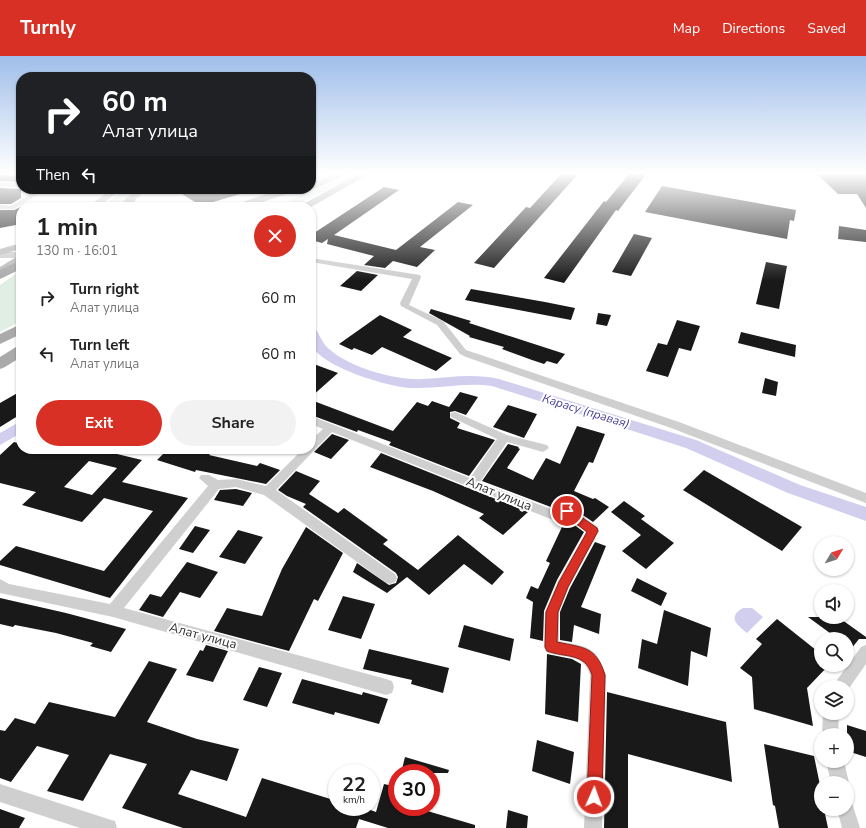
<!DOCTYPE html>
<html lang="en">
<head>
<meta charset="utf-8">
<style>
  body { margin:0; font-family:"Nunito Sans",sans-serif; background:#f2f2f2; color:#222; height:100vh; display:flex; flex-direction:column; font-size:15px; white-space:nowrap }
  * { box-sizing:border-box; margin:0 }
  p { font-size:13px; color:#767676 }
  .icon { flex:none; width:22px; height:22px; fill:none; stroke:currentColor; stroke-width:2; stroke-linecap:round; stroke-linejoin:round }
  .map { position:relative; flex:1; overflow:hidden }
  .sheet { position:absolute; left:16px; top:146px; width:300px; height:252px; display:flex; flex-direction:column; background:#fff; border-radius:16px; box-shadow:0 1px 3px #0004 }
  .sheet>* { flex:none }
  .banner { position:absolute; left:16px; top:16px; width:300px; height:122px; border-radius:16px; box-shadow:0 1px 3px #0004; background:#202124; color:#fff; overflow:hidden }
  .needle { width:26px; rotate:51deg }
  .controls { position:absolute; left:814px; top:480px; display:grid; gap:8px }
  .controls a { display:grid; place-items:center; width:40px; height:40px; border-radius:50%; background:#fff; box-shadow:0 1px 3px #0004; font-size:20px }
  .speed { position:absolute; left:328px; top:708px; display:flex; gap:8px; font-size:20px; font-weight:700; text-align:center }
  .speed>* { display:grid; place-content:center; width:52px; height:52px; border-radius:50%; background:#fff; box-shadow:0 1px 3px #0004; line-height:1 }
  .speed small { font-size:10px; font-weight:400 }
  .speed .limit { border:6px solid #d22; background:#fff; color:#111 }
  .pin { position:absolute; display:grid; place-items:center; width:34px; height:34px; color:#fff; margin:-17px; border:2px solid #fff; border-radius:50%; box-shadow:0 1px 4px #0007 }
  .me { position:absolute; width:44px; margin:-22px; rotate:2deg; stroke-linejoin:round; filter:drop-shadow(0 0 3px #0008) }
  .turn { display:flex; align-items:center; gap:14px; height:84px; padding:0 20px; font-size:18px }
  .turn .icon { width:52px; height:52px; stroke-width:2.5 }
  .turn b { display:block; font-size:28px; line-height:34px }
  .then { display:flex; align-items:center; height:38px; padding:0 20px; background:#0003; gap:8px; font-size:15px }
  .round { display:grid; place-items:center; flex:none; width:42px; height:42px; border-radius:21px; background:#f2f2f2 }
  .overview { display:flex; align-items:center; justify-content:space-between; height:68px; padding:0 20px }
  h1 { font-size:24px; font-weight:700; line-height:30px }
  .action { display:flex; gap:8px; margin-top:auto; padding:8px 20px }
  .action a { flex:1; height:46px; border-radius:24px; background:#d93025; color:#fff; font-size:16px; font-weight:700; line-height:46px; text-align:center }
  .action a+a { background:#f2f2f2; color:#222 }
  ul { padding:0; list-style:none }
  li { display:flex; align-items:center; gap:12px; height:56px; padding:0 20px }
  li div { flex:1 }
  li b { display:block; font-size:15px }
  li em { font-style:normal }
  header { display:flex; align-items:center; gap:24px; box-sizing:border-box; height:56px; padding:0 20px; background:#d93025; color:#fff }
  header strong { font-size:19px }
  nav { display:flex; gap:22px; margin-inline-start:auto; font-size:14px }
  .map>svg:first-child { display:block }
  .green { fill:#e1eee3 }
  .water { fill:#d1ceee }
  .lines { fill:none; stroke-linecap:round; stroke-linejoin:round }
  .canal { fill:#d1ceee; fill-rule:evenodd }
  .building { fill:#191919; fill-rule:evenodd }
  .minor { fill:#cfcfcf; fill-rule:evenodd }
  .tertiary { fill:#cfcfcf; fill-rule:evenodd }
  .secondary { fill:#bcbcbc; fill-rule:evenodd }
  .primary { fill:#aaa; fill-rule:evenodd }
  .route { fill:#d93025; stroke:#8d1f18 }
  .labels { text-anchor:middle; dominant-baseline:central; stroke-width:4; stroke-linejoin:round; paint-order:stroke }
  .water-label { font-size:12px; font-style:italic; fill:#483e96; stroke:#fff }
  .near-street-label { font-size:13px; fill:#323232; stroke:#fff }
</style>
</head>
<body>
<header>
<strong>Turnly</strong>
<nav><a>Map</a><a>Directions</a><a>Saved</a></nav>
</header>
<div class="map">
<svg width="866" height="772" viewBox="0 0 866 772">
  <rect width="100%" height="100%" fill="#fff"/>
  <path class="green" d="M354 117H359L293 151H276Z
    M125 133H137L114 151H100Z
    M21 214V265L0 276V229Z"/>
  <path class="water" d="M743 552H752L763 561 747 577C737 569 727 561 743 552Z"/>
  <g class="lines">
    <path class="canal" d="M311 271 315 272C320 279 322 287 329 293 349 311 395 325 423 323 448 322 473 317 499 323L696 384 800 429 866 451V465L788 437 686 392 492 330C465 326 439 333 412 332 391 332 317 310 311 287 310 282 311 276 311 271Z
      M21 365V377L0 389V377Z"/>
  </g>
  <path class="building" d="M562 117H579L494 212 474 207 526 151 530 152Z
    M630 117H647L618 155 616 154 564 227 544 222 604 145 606 146Z
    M822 117H866V152L857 138H838L818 119H824Z
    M0 119 21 120V126L0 125Z
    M662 130 796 154 794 165 790 164 787 183 645 156Z
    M384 131 399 134 334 179 396 194 458 146 473 149 420 191 435 194 417 211 393 205 385 212 364 209 374 200 327 188 328 183 322 187 311 184V179Z
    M0 132 21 133V142L11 148H0Z
    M174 133H246L247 136 213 146H195Z
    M21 151V168L0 172V154H14Z
    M839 170 866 174V186L838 183Z
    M634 178 652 182 631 220 612 216Z
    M766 206 787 210 779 253 756 248Z
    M357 215 378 219 361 235 340 230Z
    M471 233 545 246 575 252 571 264 465 244Z
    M431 253 471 265 469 267 565 298 557 308 547 305 544 308 532 304 502 293 504 291 469 281 470 280 429 257Z
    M598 257 611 259 607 270 596 268Z
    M380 259 412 274 403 281 452 302 436 315 382 291 372 299 354 292 352 294 339 288Z
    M677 264 700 270 691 295 679 292 668 321 646 315 658 287 667 289Z
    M741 276 796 289 795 301 738 287Z
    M311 307 338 317 311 341Z
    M765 322 778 326 776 340 762 337Z
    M21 335V358L0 371V347Z
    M460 336 478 341 466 359 455 355 450 356V362L460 367 457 372 495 384 469 420 389 389 391 386 358 374 357 376 311 359V344L393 375 417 346 428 350 432 345 449 351Z
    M508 349 537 358 524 382 493 371Z
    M577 370 605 378 593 407 589 406 574 435 593 443 595 442 609 451 593 466 568 449 556 453 482 425 508 388 519 391 518 392 520 393 507 412 533 424 546 402 560 408Z
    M332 378 349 384 331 403 314 396Z
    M14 386 21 388V393H45L67 398 72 393H96L142 404 122 426 188 442 110 542 0 509V505L16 490 104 515 153 455 104 442 82 466 22 449 36 436 0 427V399ZM89 405 117 412 92 439 64 431Z
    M168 393H215L209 399 257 410 260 407 280 414 266 428 196 414 195 416 157 404Z
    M381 397 528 456 503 479 479 462 484 458 433 435 370 411Z
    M704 414 802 471 782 495 683 434Z
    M296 415 320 425 309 438 338 457 344 452 388 484 383 488 418 514 458 479 504 516 492 529 464 508 429 539 407 521 387 537 353 516 357 507 389 529 396 527 398 521 396 517 303 451 306 448 287 440 278 434Z
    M236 433 252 437 243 450 214 444 220 434Z
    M624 445 645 460 641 463 674 487 646 513 622 495 641 479 611 456Z
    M566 463 584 476 557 524 544 555 543 585 530 582 533 546 526 542 531 530 538 533 550 507 546 505 562 471 558 468Z
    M195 470 210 474 193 497 179 493Z
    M306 471 343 497 318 545 314 543 289 595 214 575 227 552 262 560 282 513Z
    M238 474 263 481 245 508 219 501Z
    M595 486 606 490 581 551 601 558 599 578 574 569 572 586 560 584V556L570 532Z
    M187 506 218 516 200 542 180 536 163 561 139 554 150 538 161 541Z
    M637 522 667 537 661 550 631 535Z
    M343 540 375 548 361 583 328 574Z
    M0 542 66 557 126 573 111 596 90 590 93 587 56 577 15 569 13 571 0 568Z
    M664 554 711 572 707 601 691 595 688 630 638 612 642 583 657 588Z
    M808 561H838L866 581V583H859L847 598V583H838Z
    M777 563 821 598V609H829L807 632 813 670 754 653 752 621 740 612 762 588 756 583Z
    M464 569 514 583 510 605 458 591Z
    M206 589 228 595 213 626 186 619 200 594 203 595Z
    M369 593 449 612 443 637 411 628 412 624 363 613Z
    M547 598 572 603 581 608 578 666 545 658Z
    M149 605 177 613 147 666 197 683 239 693 227 725 191 714 178 738 246 761 262 722 337 745V751H362L376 756 384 728 397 731V751H425L424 754 475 769V772H388L359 763 356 772H183L122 752 147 708 110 698 83 745 47 735 69 699 37 690 11 726 0 722V674L5 675 15 662 35 668 49 646 115 661Z
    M259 611 282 617 267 651 243 644Z
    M302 623 362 639 363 636 388 643 379 668 335 656 334 659 292 647Z
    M607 636 726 666 732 726 628 698V772H604Z
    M847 669 866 675V701L847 695Z
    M537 684 574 696 570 728 532 715Z
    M764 688 814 700 821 734V753H824L828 772H779L775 750 773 749Z
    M405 701 449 714 448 717H401Z
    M0 753 25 762 19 772H0Z
    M508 754 528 760 527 772H506Z"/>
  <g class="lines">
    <path class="minor" d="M0 126 21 128V132L0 130Z
      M39 133H46L14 153H0V149L11 150Z
      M311 202 420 219 421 221 409 249 443 265 466 294 679 366 866 437V447L671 372 466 301 460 298 437 269 401 250 400 247 412 223 311 206Z
      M455 356 507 379 547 389 549 392 543 396 507 386 480 426 556 455 567 450 571 452 598 471 599 475 569 531 559 556V585C587 591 596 589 606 619L602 772H584L590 619C584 597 564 603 546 596L544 591 545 556 558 525 586 476 566 461 557 466 553 464 332 376 276 434 395 518 397 522 395 526 390 528 385 526 264 439 236 431 219 433 124 552 386 623 392 625 394 631 392 637 386 639 113 561 0 537V523L9 528 110 548 208 430 199 422 201 419H209L218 424 236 423 266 430 303 393H311V384L323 373 311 368V360L470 422 497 383 451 361 450 359 451 357Z
      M866 589V608L847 635V631H832L861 591Z
      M823 657H839L838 679H822Z
      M826 705H844L849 727 847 731V727H831Z
      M0 728 108 763 115 765 117 772H80L0 746Z
      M847 744 852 747 860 772H842L837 753H847Z"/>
    <path class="tertiary" d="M0 196H21V202H0Z"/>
    <path class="secondary" d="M112 133H122L98 151H87Z
      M138 133H148L126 151H115Z
      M21 187V193L0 199V193Z
      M21 198V206L0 219V211Z"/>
    <path class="primary" d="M337 117H349L314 133H307H311V127Z
      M360 117H371L311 151H298Z
      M282 133H297L296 135 247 151H232L233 149Z
      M131 140 136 143 132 151H122L127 141Z
      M21 204V213L0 223V214Z
      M21 268V278L0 288V278Z
      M21 289V301L5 311 0 313V301L16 291Z"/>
  </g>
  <linearGradient id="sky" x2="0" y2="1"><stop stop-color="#9fbeea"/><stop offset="0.52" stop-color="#fff"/><stop offset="1" stop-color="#fff" stop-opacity="0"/></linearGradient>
  <rect width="866" height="225" fill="url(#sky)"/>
  <path class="route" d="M567 451 597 472 598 475 568 531 558 556 557 586C584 592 596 590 605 619L602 741 599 747 594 749 589 747 587 741 592 619C585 596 565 602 547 595L545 591 546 556 559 526 587 476 564 458 562 455 564 452Z"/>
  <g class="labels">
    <g class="water-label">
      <text transform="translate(586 355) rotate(17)">Карасу (правая)</text>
    </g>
    <g class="near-street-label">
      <text transform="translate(499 438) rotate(22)">Алат улица</text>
      <text transform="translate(203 580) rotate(15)">Алат улица</text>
    </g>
  </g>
</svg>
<div class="controls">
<a><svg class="needle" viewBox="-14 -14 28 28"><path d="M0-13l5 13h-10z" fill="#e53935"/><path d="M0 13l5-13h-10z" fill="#767676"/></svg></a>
<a><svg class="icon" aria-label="sound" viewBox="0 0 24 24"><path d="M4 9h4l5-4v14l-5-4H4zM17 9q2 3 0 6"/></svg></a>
<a><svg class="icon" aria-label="search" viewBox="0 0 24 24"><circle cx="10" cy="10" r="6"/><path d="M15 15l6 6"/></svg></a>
<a><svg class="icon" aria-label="layers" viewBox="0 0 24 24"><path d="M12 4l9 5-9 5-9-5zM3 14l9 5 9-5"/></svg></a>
<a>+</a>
<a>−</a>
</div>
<div class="speed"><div>22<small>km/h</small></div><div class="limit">30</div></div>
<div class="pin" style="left:567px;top:455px;background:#d93025"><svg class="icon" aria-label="arrive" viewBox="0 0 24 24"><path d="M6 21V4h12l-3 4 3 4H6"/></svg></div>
<svg class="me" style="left:594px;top:741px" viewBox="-20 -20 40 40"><circle r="17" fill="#d93025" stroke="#fff" stroke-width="3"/><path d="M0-11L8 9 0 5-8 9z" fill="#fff"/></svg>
<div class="banner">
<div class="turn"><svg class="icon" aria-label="right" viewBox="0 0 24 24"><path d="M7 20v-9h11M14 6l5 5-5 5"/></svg><div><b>60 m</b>Алат улица</div></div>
<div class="then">Then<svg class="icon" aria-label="left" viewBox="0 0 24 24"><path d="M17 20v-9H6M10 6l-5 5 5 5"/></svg></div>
</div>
<section class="sheet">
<div class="overview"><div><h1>1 min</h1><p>130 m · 16:01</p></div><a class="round" style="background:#d93025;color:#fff"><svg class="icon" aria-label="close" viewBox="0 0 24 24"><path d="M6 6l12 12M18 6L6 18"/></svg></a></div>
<ul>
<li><svg class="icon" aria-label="right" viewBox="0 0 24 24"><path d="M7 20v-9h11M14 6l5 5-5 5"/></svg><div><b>Turn right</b><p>Алат улица</p></div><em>60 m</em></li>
<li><svg class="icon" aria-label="left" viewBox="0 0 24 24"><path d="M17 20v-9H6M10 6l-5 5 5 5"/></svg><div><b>Turn left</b><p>Алат улица</p></div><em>60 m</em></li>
</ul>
<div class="action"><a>Exit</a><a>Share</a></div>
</section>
</div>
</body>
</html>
